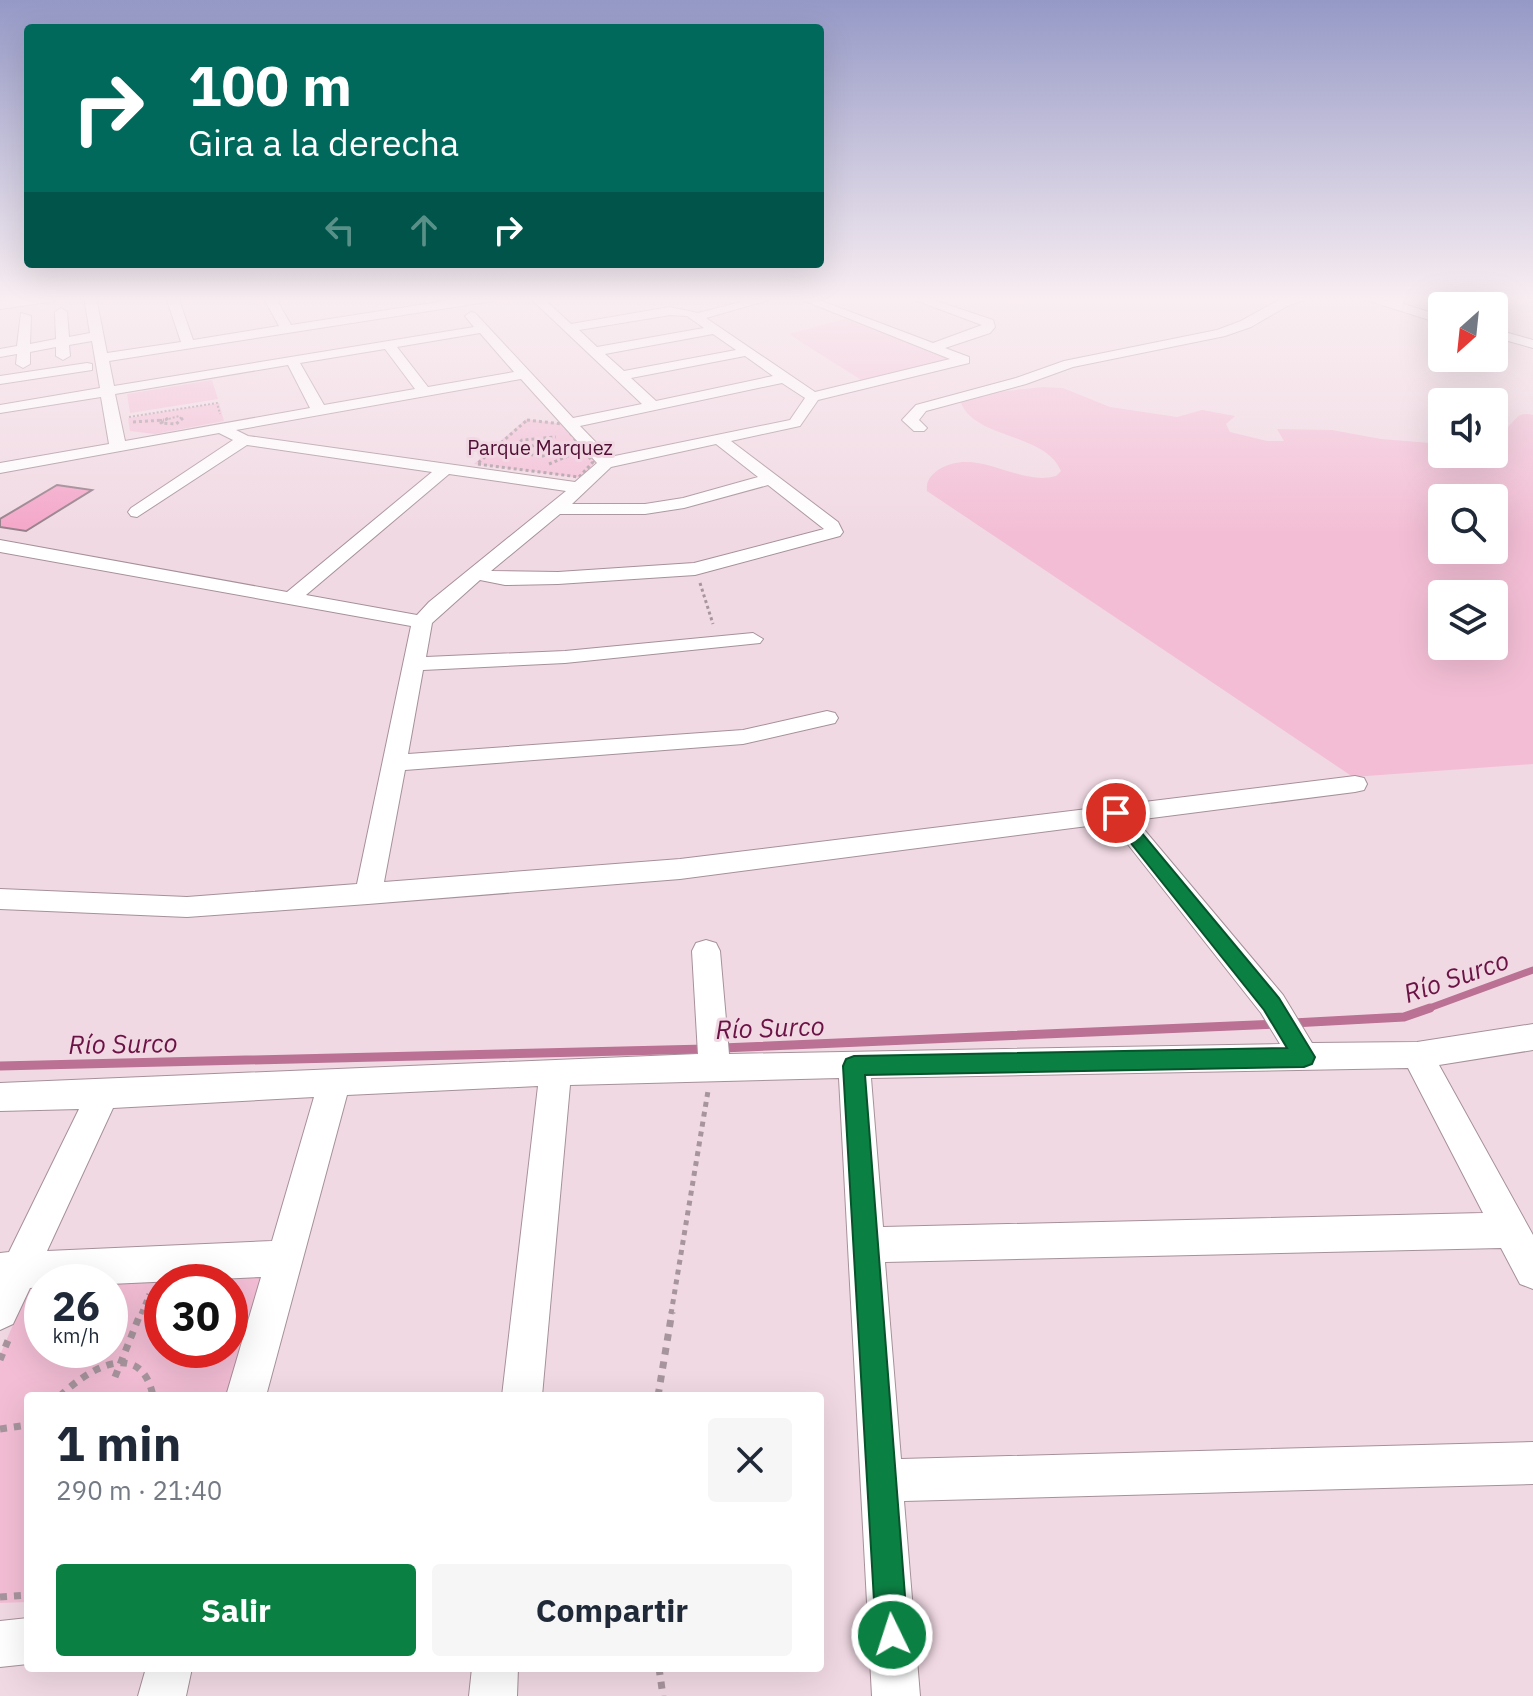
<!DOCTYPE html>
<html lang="es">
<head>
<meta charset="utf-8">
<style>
  body { margin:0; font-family:"IBM Plex Sans",sans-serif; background:#f6f6f7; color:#1f2937; height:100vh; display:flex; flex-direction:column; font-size:30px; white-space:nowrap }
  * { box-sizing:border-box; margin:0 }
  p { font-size:26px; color:#747a83 }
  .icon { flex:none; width:44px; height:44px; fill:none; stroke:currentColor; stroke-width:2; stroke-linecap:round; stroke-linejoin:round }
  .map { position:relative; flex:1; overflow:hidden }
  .sheet { position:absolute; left:24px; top:1392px; width:800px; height:280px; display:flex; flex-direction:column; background:#fff; border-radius:8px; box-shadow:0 8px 32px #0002 }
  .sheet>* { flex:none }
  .top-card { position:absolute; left:24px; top:24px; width:800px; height:244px; border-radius:8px; box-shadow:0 8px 32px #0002; background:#00695c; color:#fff; overflow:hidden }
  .needle { width:52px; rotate:207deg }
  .controls { position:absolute; left:1428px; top:292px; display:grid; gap:16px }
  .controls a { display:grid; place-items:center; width:80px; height:80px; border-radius:8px; background:#fff; box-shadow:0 8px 32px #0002; font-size:40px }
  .speed { position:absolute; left:24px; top:1264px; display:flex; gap:16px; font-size:40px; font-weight:700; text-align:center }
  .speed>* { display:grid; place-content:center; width:104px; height:104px; border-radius:50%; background:#fff; box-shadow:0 8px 32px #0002; line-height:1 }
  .speed small { font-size:20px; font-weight:400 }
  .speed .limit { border:12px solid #d22; background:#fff; color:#111 }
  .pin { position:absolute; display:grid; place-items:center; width:68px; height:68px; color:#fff; margin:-34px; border:4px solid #fff; border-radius:50%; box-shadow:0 2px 8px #0007 }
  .me { position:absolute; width:88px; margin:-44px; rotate:356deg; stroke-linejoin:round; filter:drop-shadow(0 0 6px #0008) }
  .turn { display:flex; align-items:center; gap:28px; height:168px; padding:0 32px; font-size:36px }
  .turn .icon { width:104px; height:104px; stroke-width:2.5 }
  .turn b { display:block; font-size:56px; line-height:68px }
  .lanes { display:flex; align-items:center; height:76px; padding:0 32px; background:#0003; justify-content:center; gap:40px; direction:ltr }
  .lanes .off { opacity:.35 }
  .round { display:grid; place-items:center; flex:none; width:84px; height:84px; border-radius:8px; background:#f6f6f7 }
  .summary { display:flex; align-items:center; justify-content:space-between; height:136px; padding:0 32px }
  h1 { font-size:48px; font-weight:700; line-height:60px }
  .primary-button { display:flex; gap:16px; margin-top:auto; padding:16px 32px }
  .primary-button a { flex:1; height:92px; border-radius:8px; background:#0b8043; color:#fff; font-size:32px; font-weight:700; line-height:92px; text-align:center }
  .primary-button a+a { background:#f6f6f7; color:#1f2937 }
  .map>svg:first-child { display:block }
  .green { fill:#f3bed5; fill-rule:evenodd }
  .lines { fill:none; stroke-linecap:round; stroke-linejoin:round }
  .stream-far1 { stroke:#ba7193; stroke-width:7 }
  .stream { stroke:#ba7193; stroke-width:9 }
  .building { fill:#f4a6c9; stroke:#957f89; stroke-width:2 }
  .minor-casing { stroke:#a69099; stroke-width:2 }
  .path-far3 { stroke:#a7959d; stroke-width:2; stroke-dasharray:2 2; stroke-linecap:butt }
  .path-far2 { stroke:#a7959d; stroke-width:3; stroke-dasharray:3 3; stroke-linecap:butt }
  .path-far1 { stroke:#a7959d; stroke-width:5; stroke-dasharray:5 5; stroke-linecap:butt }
  .path { stroke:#a7959d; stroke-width:7; stroke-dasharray:7 7; stroke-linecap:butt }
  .minor { fill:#fff; fill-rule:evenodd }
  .route { fill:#0b8043; stroke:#07532c; stroke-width:2 }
  .labels { text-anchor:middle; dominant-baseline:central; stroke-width:6; stroke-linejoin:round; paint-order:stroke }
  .far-park-label { font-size:20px; fill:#510e34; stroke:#f1d9e3 }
  .water-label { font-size:26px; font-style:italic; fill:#6b1245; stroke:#f1d9e3 }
</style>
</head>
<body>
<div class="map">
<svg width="1533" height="1696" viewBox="0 0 1533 1696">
  <rect width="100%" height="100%" fill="#f1d9e3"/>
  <path class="green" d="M848 318 950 360 861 380 789 334Z
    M212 380 218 399 130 413 127 394Z
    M1043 387 1063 388 1110 407 1177 417 1202 410 1235 416 1226 424 1230 432 1267 441H1284L1277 429 1332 430 1381 439 1442 444V454H1494V440L1507 434 1506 429C1516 420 1517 411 1533 415V764L1353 777 927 491C926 481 930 476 938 470 977 445 1017 487 1056 476L1061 471C1046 433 975 439 961 403L964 399 986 393ZM1442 498H1494V550H1442ZM1442 594H1494V646H1442Z
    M219 403 224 421 155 434 130 431 128 418Z
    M526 419 563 424 592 454 595 462 581 478 474 464Z
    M264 1275 237 1396H28V1602L0 1603V1355L25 1297 40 1280ZM42 1282H110V1350H42ZM162 1282H230V1350H162Z"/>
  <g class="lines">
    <path class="stream-far1" d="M1424 1010 1533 970"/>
    <path class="stream" d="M1293 1023 1404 1017 1430 1008
      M722 1048 1277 1024
      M0 1066 706 1049"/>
  </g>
  <path class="building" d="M57 485 92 490 26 531 0 527V519Z"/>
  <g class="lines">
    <defs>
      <path id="minor" d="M32 297H62L56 301 0 309V301Z
        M84 297H96L107 353 181 342 166 297H178L193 340 279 326 263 297H275L291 325 471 297H499L493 301 109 361 114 386 474 327 465 316 471 312 475 313 573 418 642 404 529 297H542L571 324 670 307 698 313 760 297H779L706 318 815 392 950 359 795 297H811L933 343 982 325 907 297H924L993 320 995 327 990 333 945 348 969 357V363L818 400 800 426 731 441 838 522 843 532 840 536 695 575 558 584 505 585 480 580 432 623 426 657 565 651 753 633 763 639 760 643 565 663 423 670 408 754 743 730 827 711 835 713 838 718 835 723 743 744 405 770 384 882 680 859 1355 776 1364 778 1367 784 1364 790 1355 792 1136 820 1283 995 1312 1043 1417 1042 1533 1024V1050L1439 1065 1533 1235V1289L1520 1284 1501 1248 885 1262 901 1459 1533 1442V1484L904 1501 920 1696H872L839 1078 570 1085 542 1396H502L538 1086 347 1095 266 1396H226L261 1277 110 1284 42 1282V1287L30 1288 13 1324 0 1330V1253L9 1252 79 1109 0 1111V1083L698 1054 692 951 696 943 706 940 716 943 720 951 729 1054 1280 1044 1261 1013 1111 823 680 879 368 904 187 917 0 909V889L187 897 357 884 411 626 0 552V540L287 592 432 472 247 445 137 517 131 516 128 512 131 508 233 440 219 433 0 473V463L109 444 101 397 0 413V405L100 388 92 341 69 345 70 356 63 360 56 356V347L30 352V364L23 368 16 364 17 354 0 357V349L17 346 21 313 31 316 30 344 56 339 55 312 61 308 67 312 69 337 90 333ZM670 315 687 316 704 328 597 347 579 330ZM480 333 514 372 428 387 397 347ZM713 334 736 350 624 371 605 354ZM385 349 415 389 324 405 300 363ZM745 356 773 376 656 401 631 378ZM288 365 310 408 125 441 115 394ZM521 379 597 463 575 482 248 436 236 430ZM782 383 805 398 790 420 610 457 580 426ZM716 444 758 477 683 498 645 504H572L611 467ZM449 474 566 491 429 602 417 615 306 595ZM768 485 824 529 694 563 558 572 491 571 560 514H645L684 508ZM1408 1068 1483 1213 883 1227 871 1078ZM314 1097 272 1241 47 1251 113 1108Z
        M1293 297H1313L1287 306 1251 327 1225 336 1073 367 1026 384 926 411 919 420 927 428 924 431H914L902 420 916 405 1016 378 1064 361 1217 330 1241 321 1279 300Z
        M1357 297 1389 301 1391 297H1403V304L1442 316V324Z
        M1494 329 1533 340V348L1494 337Z
        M87 363 92 364V370L0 384V376Z
        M28 1618V1664L0 1667V1621Z
        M146 1668H192L186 1696H138Z
        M472 1668H518L517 1696H469Z"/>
    </defs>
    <use href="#minor" class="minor-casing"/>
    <path class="path-far3" d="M129 417 217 403 220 414
      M160 420H164
      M165 420 179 416 182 420"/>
    <path class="path-far2" d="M168 418 161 423 176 424 183 418
      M527 420 563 424 593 462 579 477 477 464Z
      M133 422 164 420
      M537 444 552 445 557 451 540 457 525 453 526 449Z
      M507 454 522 440 556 437
      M513 456 526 454
      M549 464 573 454
      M700 583 713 624"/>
    <path class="path-far1" d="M141 1314 149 1294
      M671 1314 708 1091"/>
    <path class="path" d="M0 1360 9 1338
      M115 1377 141 1312
      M60 1396C89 1368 141 1338 153 1396
      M658 1396 672 1312
      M0 1429 28 1425
      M0 1597 28 1595
      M659 1668 663 1696"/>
    <use href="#minor" class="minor"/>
  </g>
  <linearGradient id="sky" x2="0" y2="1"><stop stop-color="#9599c6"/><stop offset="0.56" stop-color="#f9eef2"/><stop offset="1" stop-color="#f9eef2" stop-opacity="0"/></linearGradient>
  <rect width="1533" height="534" fill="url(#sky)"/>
  <path class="route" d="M1116 807 1122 809 1279 998 1315 1057 1312 1064 1304 1067 865 1075 908 1635 904 1646 892 1651 881 1646 876 1635 843 1066 846 1059 854 1056 1287 1048 1264 1010 1110 817 1107 813 1110 809Z"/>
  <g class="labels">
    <g class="far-park-label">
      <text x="540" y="447">Parque Marquez</text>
    </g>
    <g class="water-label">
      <text transform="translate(1456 976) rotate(-19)">Río Surco</text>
      <text transform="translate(770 1027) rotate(-2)">Río Surco</text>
      <text transform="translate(123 1043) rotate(-1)">Río Surco</text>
    </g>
  </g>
</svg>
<div class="controls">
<a><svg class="needle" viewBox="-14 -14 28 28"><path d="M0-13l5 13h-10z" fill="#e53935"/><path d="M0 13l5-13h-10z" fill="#747a83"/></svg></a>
<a><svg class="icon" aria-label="sound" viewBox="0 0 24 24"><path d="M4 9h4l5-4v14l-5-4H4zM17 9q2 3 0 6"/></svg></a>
<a><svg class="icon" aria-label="search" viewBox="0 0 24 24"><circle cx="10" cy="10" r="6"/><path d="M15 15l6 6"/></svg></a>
<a><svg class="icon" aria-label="layers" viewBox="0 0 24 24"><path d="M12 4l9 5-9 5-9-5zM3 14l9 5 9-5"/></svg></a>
</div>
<div class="speed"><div>26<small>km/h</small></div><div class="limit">30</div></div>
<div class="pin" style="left:1116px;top:813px;background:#d93025"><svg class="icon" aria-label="arrive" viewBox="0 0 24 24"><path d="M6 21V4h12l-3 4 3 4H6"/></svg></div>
<svg class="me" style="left:892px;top:1635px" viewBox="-20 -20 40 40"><circle r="17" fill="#0b8043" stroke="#fff" stroke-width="3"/><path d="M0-11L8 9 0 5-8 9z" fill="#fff"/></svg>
<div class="top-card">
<div class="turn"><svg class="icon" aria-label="right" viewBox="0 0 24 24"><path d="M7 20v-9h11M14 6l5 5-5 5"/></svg><div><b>100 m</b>Gira a la derecha</div></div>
<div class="lanes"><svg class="icon off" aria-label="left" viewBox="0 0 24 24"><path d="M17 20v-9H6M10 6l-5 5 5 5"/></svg><svg class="icon off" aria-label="ahead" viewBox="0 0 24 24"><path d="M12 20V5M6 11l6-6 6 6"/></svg><svg class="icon" aria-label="right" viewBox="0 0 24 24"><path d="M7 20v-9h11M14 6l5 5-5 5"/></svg></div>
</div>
<section class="sheet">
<div class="summary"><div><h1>1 min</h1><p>290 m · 21:40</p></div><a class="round"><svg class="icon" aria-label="close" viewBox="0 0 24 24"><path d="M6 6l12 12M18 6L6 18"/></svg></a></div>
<div class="primary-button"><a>Salir</a><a>Compartir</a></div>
</section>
</div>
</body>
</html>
